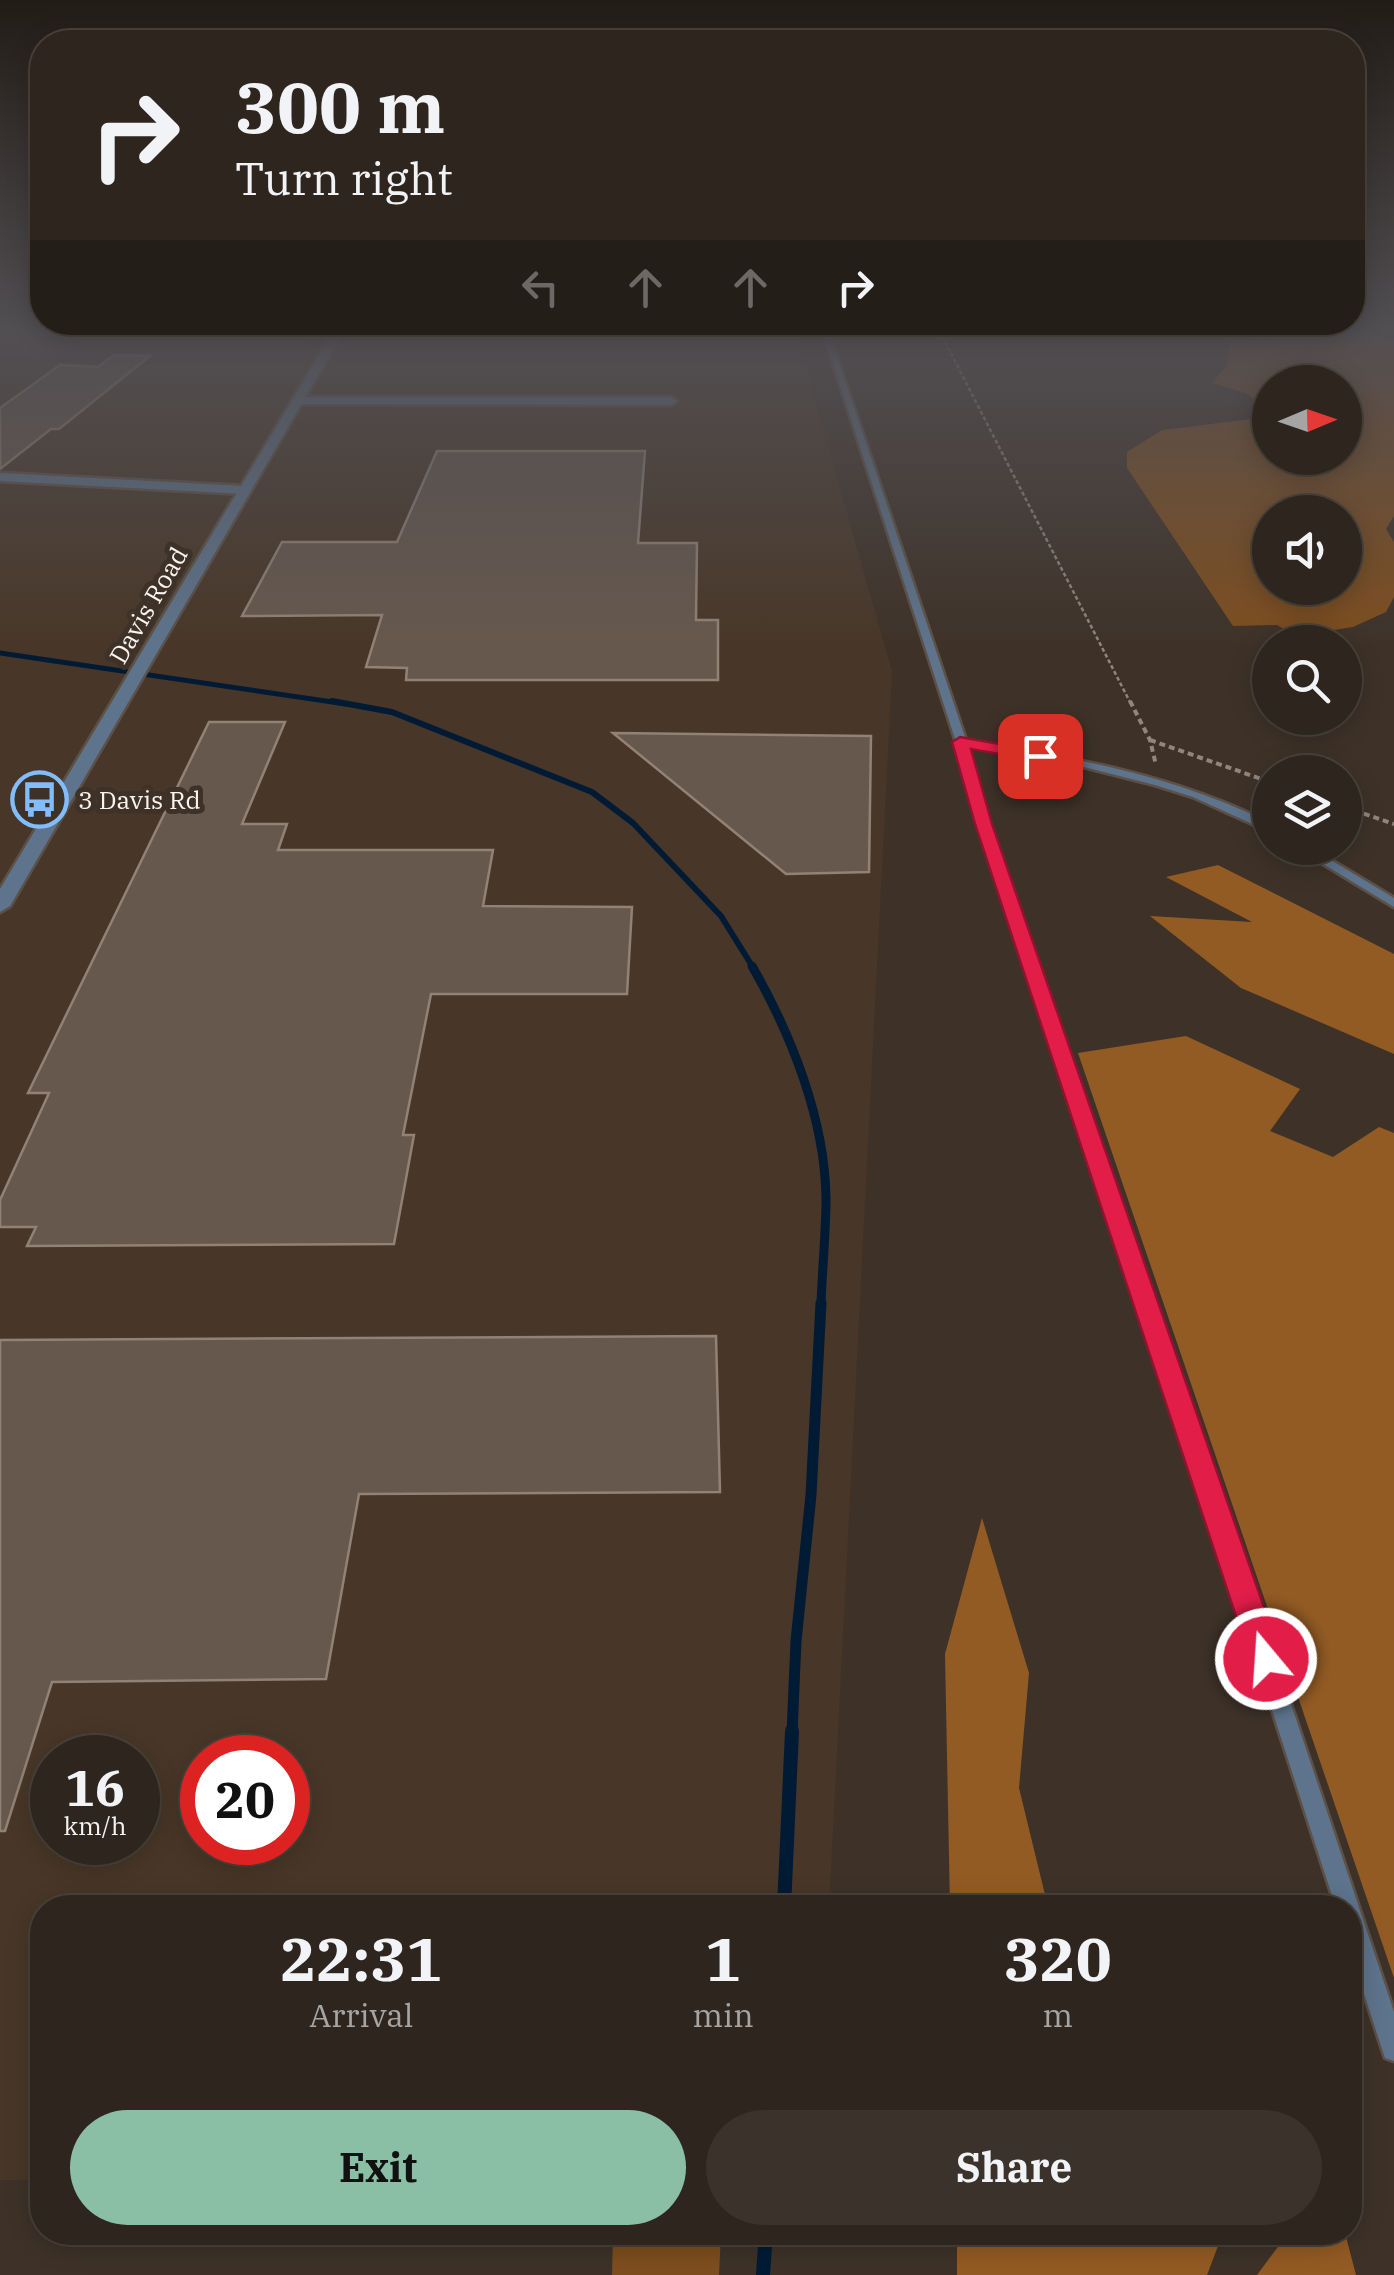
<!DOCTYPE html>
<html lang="en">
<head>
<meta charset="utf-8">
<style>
  body { margin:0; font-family:"IBM Plex Serif",serif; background:#3a322b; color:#f1f3f6; height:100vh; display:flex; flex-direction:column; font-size:38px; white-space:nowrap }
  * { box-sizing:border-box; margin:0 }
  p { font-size:32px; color:#a7a5a4 }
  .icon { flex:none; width:55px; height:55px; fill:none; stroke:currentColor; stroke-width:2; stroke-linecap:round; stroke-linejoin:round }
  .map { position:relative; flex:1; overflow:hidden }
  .side { position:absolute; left:30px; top:1895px; width:1332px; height:350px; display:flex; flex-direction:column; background:#2e261e; border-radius:40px; box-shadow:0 5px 25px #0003,0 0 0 2px #49433c }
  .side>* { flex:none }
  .guide { position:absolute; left:30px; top:30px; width:1335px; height:305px; border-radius:40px; box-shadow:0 5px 25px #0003,0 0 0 2px #49433c; background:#2e261e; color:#f1f3f6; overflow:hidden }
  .needle { width:65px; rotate:88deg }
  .tools { position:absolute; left:1252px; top:365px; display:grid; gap:20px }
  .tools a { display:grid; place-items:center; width:110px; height:110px; border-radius:50%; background:#2e261e; box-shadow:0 5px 25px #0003,0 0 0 2px #49433c; font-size:50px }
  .speed { position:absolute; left:30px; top:1735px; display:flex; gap:20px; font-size:50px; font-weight:700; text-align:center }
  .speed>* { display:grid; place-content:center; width:130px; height:130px; border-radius:50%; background:#2e261e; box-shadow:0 5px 25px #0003,0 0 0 2px #49433c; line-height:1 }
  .speed small { font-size:25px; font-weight:400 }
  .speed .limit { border:15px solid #d22; background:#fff; color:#111 }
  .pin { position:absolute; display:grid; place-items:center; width:85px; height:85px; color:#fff; margin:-42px; border-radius:20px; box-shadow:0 5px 15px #0006 }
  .me { position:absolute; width:110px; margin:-55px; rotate:342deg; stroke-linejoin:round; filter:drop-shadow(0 0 8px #0008) }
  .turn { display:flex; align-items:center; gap:35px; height:210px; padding:0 40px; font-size:45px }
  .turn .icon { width:130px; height:130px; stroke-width:2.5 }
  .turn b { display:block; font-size:70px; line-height:85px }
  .lanes { display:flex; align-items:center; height:95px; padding:0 40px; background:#0003; justify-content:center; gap:50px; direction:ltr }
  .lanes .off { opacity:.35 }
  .eta { display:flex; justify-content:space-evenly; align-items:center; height:170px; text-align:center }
  .eta b { font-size:60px; font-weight:700; line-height:70px }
  .primary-button { display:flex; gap:20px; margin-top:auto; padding:20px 40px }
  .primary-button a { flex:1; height:115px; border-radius:60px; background:#8abfa5; color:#111; font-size:40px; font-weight:700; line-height:115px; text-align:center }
  .primary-button a+a { background:#3a322b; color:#f1f3f6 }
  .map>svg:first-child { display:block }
  .built { fill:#483728; fill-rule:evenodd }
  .green { fill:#7e4e1e; fill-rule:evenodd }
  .forest { fill:#935b24 }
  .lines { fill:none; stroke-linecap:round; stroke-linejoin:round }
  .stream-far4 { stroke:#021b35; stroke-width:5 }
  .stream-far3 { stroke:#021b35; stroke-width:6 }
  .stream-far2 { stroke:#021b35; stroke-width:9 }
  .stream-far1 { stroke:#021b35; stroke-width:11 }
  .stream { stroke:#021b35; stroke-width:14 }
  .building { fill:#66584d; stroke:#908276; stroke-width:2.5 }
  .service-casing { stroke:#5c5148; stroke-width:5 }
  .minor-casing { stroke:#5c5148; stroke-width:5 }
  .tertiary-casing { stroke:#5c5148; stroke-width:5 }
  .path-far1 { stroke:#90867e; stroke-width:2.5; stroke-dasharray:4 2.5; stroke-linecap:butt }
  .path { stroke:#90867e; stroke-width:4; stroke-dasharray:6 4; stroke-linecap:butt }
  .service { fill:#5e748c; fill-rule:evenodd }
  .minor { fill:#5e748c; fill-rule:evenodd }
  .tertiary { fill:#5e748c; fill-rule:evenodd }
  .route { fill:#e11d48; stroke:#92132f; stroke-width:2.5 }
  .labels { text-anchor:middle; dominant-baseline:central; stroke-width:10; stroke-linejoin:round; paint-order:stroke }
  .far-street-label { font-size:25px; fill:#fbf3ed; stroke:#3e3228 }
  .far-poi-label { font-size:25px; fill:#fbf3ed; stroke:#3e3228; text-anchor:start }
</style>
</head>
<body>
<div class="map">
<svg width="1394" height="2275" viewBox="0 0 1394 2275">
  <rect width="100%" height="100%" fill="#3e3228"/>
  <path class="built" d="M0 330H795L892 671 829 1907 42 1908V2180H0ZM52 1758H138V1842H52ZM202 1758H288V1842H202Z"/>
  <path class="green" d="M1281 330H1368L1380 338H1394V516L1386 529 1394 542V597L1386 612 1353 627 1296 636 1277 625 1233 626 1127 468V452L1162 430 1251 419 1270 407V458H1345V382H1270V407L1243 392 1212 383 1228 364 1229 343ZM1270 512H1345V588H1270Z
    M613 2233H721L719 2275H612Z"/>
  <path class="forest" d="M1218 865 1394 954V1054L1241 988 1150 916 1252 922 1166 877Z
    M1186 1036 1300 1089 1270 1131 1333 1157 1379 1127 1394 1133V1978L1078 1053Z
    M982 1518 1029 1673 1019 1788 1048 1907H950L945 1654Z
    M1289 2232 1345 2233 1356 2275H1257Z
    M957 2233V2232L1223 2233 1207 2275H957Z"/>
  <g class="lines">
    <path class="stream-far4" d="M0 653 346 704"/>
    <path class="stream-far3" d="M332 701 392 712 592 792 633 823 721 916 754 969"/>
    <path class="stream-far2" d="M752 966C791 1034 825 1119 826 1198 826 1234 822 1270 821 1305"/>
    <path class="stream-far1" d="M792 1733 796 1641 811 1495 821 1303"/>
    <path class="stream" d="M784 1908 792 1731
      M763 2275 766 2232"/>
  </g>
  <path class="building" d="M114 355 150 356 59 429H51L0 469V408L60 365 98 367Z
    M437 451H645L638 543H697L696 620H718V680H406L407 668 366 667 382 615 242 616 282 542H397Z
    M209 722H285L242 824H287L278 850H493L483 906 632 907 627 994H431L403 1135H414L394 1244 27 1246 36 1227H0V1200L49 1093H28Z
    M613 733 871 736 869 872 786 874Z
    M716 1336 720 1492 359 1494 326 1679 52 1682 5 1831H0V1340Z"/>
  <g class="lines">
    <defs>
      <path id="service" d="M822 330H828L966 740C1071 757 1174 775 1270 823V832L1193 797 1155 785 1080 766 968 746 990 824 1205 1447 1394 2012V2061L1385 2058 1382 2049 1350 1951V1908H1336L1187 1447 978 824 956 742Z
        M1297 848H1311L1394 898V907Z"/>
      <path id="minor" d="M297 397H671L677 401 671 405 293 404Z
        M0 473 244 486 251 490 244 494 0 481Z"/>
      <path id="tertiary" d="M228 330H314L342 334 10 906 0 912V889L330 337Z"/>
    </defs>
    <use href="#service" class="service-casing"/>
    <use href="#minor" class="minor-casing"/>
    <use href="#tertiary" class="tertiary-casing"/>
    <path class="path-far1" d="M939 330 1131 704"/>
    <path class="path" d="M1130 701 1150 740 1156 765
      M1150 740 1270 782
      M1345 807 1394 824"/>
    <use href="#service" class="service"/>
    <use href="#minor" class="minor"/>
    <use href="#tertiary" class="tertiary"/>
  </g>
  <linearGradient id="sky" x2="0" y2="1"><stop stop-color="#221c16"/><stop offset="0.51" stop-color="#524f53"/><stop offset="1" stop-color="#524f53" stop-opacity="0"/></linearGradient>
  <rect width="1394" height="648" fill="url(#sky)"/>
  <path class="route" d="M960 737 1040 751 1048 756 1040 761 971 749 992 824 1282 1659 1277 1670 1266 1674 1255 1670 1250 1659 975 824 952 742Z"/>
  <defs>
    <symbol id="bus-ring" viewBox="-11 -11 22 22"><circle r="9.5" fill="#3e3228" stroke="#83bcfb" stroke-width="1.5"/><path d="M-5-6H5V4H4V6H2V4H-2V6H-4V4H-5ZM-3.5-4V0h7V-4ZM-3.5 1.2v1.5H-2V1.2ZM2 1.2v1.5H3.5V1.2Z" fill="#83bcfb"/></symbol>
  </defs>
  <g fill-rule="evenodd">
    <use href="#bus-ring" x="8" y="768" width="63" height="63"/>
  </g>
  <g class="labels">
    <g class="far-street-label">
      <text transform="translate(148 605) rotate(-60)">Davis Road</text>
    </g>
    <g class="far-poi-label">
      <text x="78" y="799">3 Davis Rd</text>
    </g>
  </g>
</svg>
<div class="tools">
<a><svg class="needle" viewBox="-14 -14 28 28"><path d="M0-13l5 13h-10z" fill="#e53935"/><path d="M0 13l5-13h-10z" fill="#a7a5a4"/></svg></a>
<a><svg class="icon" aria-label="sound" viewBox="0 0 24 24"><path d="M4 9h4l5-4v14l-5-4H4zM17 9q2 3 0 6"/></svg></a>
<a><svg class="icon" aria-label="search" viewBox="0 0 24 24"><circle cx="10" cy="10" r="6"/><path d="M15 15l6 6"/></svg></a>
<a><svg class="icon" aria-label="layers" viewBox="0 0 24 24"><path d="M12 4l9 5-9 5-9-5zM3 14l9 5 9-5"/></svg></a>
</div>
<div class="speed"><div>16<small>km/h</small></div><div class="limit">20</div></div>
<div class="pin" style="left:1040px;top:756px;background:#d93025"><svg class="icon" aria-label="arrive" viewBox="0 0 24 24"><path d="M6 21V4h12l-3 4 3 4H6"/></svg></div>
<svg class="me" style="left:1266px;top:1659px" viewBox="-20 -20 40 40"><circle r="17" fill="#e11d48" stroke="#fff" stroke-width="3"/><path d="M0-11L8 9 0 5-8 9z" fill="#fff"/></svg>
<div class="guide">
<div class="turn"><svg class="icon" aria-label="right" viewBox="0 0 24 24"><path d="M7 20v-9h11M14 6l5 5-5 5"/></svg><div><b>300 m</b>Turn right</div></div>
<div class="lanes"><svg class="icon off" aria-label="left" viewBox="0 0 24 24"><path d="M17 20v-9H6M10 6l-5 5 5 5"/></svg><svg class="icon off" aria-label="ahead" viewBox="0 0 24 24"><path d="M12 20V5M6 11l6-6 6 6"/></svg><svg class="icon off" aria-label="ahead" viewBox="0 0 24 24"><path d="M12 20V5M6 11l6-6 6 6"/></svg><svg class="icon" aria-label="right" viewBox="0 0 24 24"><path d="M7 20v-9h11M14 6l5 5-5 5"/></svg></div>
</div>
<section class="side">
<div class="eta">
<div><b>22:31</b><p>Arrival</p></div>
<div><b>1</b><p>min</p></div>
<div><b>320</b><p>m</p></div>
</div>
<div class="primary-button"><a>Exit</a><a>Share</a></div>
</section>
</div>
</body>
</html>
